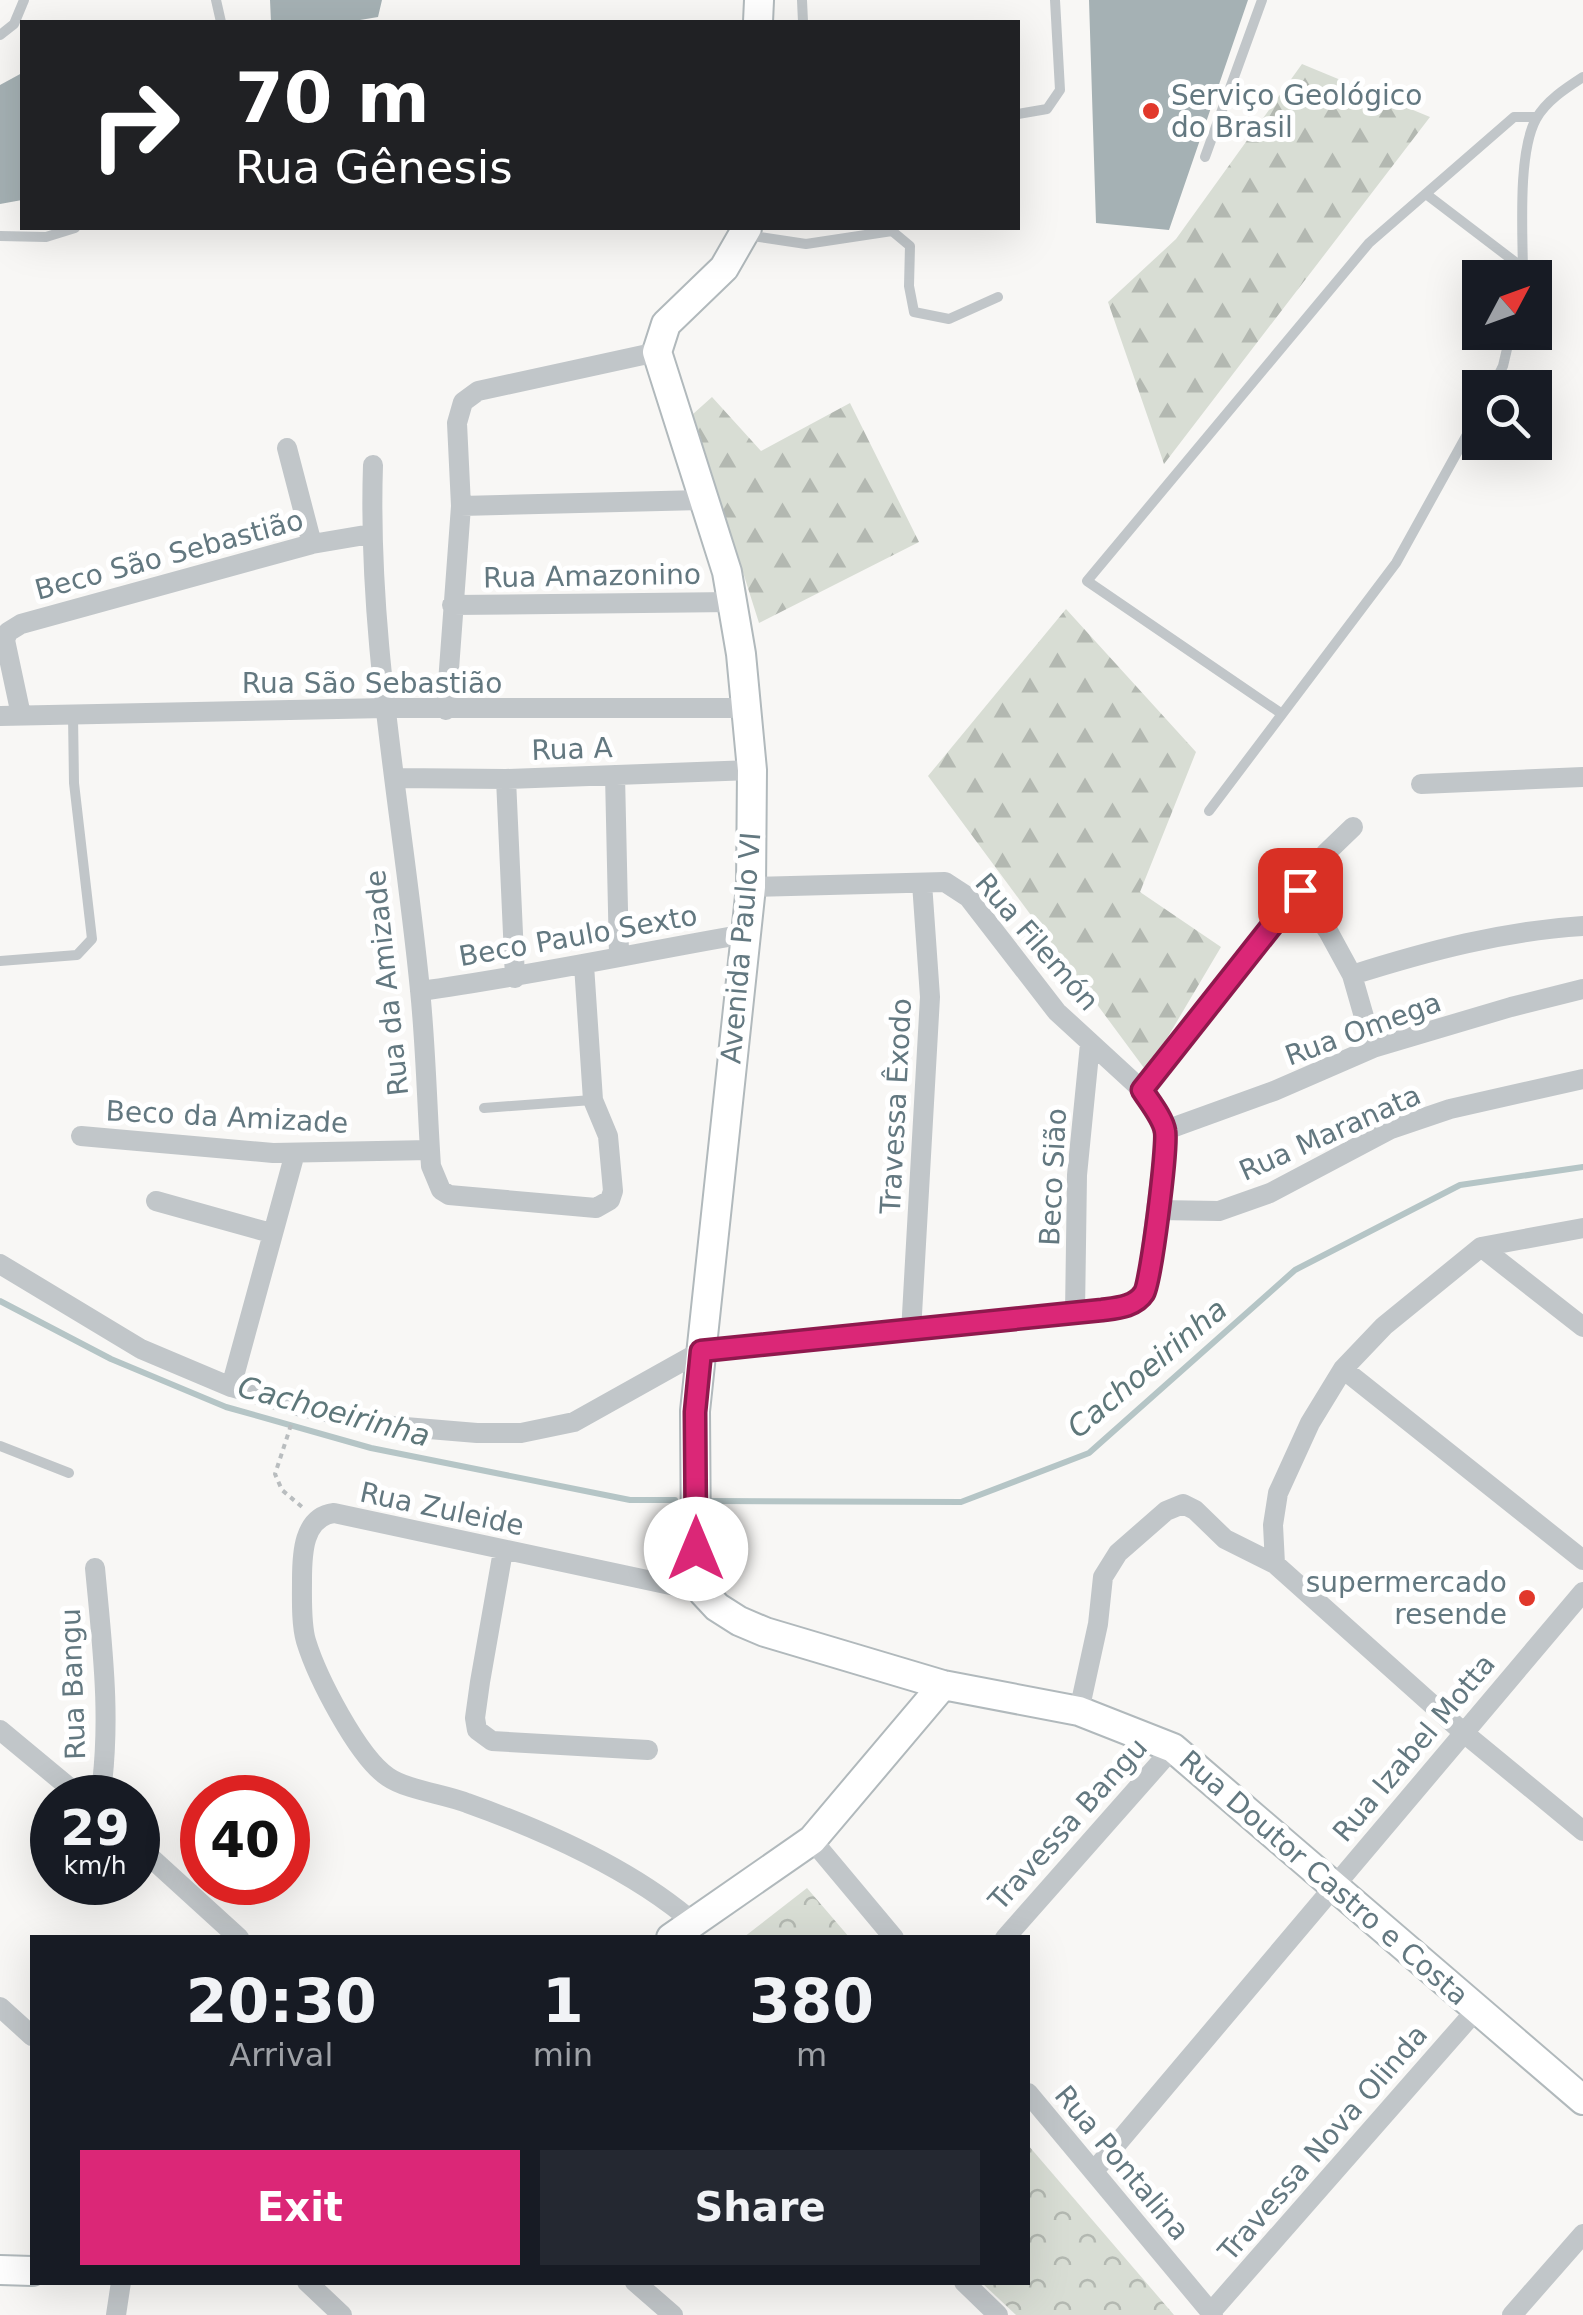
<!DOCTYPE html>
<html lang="en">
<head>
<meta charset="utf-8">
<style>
  body { margin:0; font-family:"DejaVu Sans",sans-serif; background:#242831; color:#f1f3f6; height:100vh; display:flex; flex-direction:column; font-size:38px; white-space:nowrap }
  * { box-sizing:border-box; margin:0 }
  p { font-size:32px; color:#9ea1a6 }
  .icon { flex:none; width:55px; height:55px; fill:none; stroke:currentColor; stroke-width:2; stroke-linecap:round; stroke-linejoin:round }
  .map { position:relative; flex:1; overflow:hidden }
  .drawer { position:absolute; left:30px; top:1935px; width:1000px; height:350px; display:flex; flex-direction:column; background:#171b24; border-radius:0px; box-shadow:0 10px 40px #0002 }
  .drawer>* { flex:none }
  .guide { position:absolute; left:20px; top:20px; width:1000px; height:210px; border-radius:0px; box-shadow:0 10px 40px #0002; background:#202124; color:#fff; overflow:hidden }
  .needle { width:65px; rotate:49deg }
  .tools { position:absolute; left:1462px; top:260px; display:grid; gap:20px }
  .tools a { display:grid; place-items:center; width:90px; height:90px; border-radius:0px; background:#171b24; box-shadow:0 10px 40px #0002; font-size:50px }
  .speed { position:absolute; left:30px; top:1775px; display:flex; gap:20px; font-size:50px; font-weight:700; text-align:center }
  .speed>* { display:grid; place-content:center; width:130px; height:130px; border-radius:50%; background:#171b24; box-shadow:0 10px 40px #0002; line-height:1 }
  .speed small { font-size:25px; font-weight:400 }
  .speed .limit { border:15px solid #d22; background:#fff; color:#111 }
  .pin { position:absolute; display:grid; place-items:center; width:85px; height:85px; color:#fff; margin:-42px; border-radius:20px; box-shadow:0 5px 15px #0006 }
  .me { position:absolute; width:110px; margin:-55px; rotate:0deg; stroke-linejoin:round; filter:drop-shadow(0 0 8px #0008) }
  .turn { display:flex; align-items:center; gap:35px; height:210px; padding:0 50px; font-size:45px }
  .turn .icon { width:130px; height:130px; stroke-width:2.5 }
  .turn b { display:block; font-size:70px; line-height:85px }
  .eta { display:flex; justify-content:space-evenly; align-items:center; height:170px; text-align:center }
  .eta b { font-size:60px; font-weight:700; line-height:70px }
  .primary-button { display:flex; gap:20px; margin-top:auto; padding:20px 50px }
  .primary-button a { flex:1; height:115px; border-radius:0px; background:#db2777; color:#fff; font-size:40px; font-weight:700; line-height:115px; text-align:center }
  .primary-button a+a { background:#242831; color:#f1f3f6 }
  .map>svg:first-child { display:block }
  .forest { fill:url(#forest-firs) }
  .park { fill:url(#park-crowns) }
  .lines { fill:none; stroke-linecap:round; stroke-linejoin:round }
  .stream { stroke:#b5c5c6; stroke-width:6 }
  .building { fill:#a5b1b4 }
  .secondary-casing { stroke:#b1b9bc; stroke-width:32 }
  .path { stroke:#b9bdbf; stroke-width:4; stroke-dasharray:5 5; stroke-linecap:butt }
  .lane { stroke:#c1c6c9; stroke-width:10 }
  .street { stroke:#c1c6c9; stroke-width:20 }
  .secondary { stroke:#fff; stroke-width:28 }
  .route-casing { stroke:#8e194d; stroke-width:25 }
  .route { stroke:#db2777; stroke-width:18 }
  .poi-dot { fill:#e1382b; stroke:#fff; stroke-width:4 }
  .labels { text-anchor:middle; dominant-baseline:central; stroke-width:10; stroke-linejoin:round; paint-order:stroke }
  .poi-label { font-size:28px; fill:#637880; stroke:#fff; text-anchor:start }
  .street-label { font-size:28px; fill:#637880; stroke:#fff }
  .water-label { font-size:30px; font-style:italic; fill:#5e777a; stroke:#fff }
</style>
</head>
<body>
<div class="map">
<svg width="1583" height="2315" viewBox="0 0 1583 2315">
  <defs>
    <pattern id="forest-firs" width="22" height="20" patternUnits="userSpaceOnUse" patternTransform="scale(2.5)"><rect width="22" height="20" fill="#d8ddd4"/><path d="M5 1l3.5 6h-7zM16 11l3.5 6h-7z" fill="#b3b8b1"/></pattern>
    <pattern id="park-crowns" width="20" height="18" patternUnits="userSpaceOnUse" patternTransform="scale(2.5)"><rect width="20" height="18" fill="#d8ddd4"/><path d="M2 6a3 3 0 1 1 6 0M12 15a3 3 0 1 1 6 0" fill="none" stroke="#b3b8b1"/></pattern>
  </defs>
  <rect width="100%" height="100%" fill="#f8f7f5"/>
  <path class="forest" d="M1302 64 1430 117 1164 464 1108 302 1176 239Z
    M712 397 761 451 850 403 919 542 759 623 693 414Z
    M1066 609 1196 752 1140 892 1221 947 1147 1072 928 776Z"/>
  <path class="park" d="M807 1888 849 1937H744Z
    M1028 2145 1174 2315H1016L982 2283 1028 2282Z"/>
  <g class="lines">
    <path class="stream" d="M0 1301 111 1359 226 1407 371 1448 630 1500H675
      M710 1501 961 1502 1089 1453 1295 1270 1460 1185 1583 1167"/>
  </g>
  <path class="building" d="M270 0H382L378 17 348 22H271Z
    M1089 0H1248L1169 230 1096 223Z
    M22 73V200L0 204V85Z"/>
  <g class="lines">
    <defs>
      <path id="secondary" d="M758 22 759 0
        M747 228 724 268 666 324 657 352 727 572 741 654 752 770 751 887 695 1411 696 1549 703 1592 717 1607 739 1621 765 1632 943 1685 1079 1711 1173 1748 1583 2100
        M671 1938 812 1840 943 1685
        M0 2270 32 2271"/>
    </defs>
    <use href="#secondary" class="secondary-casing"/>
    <path class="path" d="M291 1425 275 1474 282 1490 302 1507"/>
    <path class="lane" d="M216 0 221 22
      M802 0 803 22
      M0 35 14 24 24 0
      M1018 114 1047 109 1060 90 1055 0
      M1205 157 1262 0
      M1426 194 1523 268
      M746 235 806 244 892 231 910 246 909 286 914 312 949 319 998 297
      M0 236 46 237 75 228
      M1523 278C1523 236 1517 154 1536 119 1546 101 1566 88 1583 77
      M1492 388 1503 366 1511 332
      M1282 714 1087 581 1369 243 1514 117H1537
      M1209 811 1396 563 1480 411
      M0 961 77 955 92 939 74 783 73 715
      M484 1108 592 1100
      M0 1446 69 1473"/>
    <path class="street" d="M287 448 312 544
      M373 465C367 642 403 815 420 990 426 1049 427 1108 431 1166L441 1190 449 1195 596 1208 610 1200 613 1191 608 1136 593 1100 584 965
      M461 506 702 500
      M452 605 733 602
      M446 710 461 506 457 423 463 402 478 391 657 352
      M21 715 5 640 8 632 21 624 312 544 371 534
      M0 716 385 708H744
      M615 775 619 955
      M395 778 506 779 752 770
      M506 779 515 978
      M1421 784 1583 777
      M1300 890 1328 931 1352 975 1373 1048
      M1352 975C1428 951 1503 931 1583 926
      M420 991C529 976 636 953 745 934
      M1142 1090 1326 853 1353 827
      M1166 1130 1274 1091 1373 1048 1511 1007 1583 989
      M81 1136 273 1153 430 1150
      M156 1201 271 1233
      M1158 1210 1219 1211 1270 1193 1391 1129 1450 1109 1583 1079
      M1481 1247 1583 1327
      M0 1264 141 1349 231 1387 297 1406 393 1426 477 1433H521L574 1422 701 1351 1102 1310 1127 1306 1146 1290 1166 1130 1142 1090 1057 1012 968 897 945 882 751 887
      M1075 1313 1077 1175 1090 1044
      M911 1332 930 997 922 883
      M1343 1369 1583 1560
      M231 1387 295 1153
      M503 1551 480 1682 475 1718 477 1730 492 1741 648 1750
      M1275 1564 1273 1525 1278 1493 1310 1423 1343 1369 1384 1326 1481 1247 1583 1228
      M95 1568C102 1644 112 1721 100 1798
      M1079 1711 1098 1624 1103 1577 1118 1553 1166 1511 1183 1504 1195 1510 1225 1539 1275 1564 1464 1733 1583 1831
      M0 1730 82 1798
      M812 1840 894 1938
      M138 1846 239 1938
      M695 1924C635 1871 543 1830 467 1803 444 1794 407 1790 388 1777 358 1757 317 1677 306 1641 301 1624 302 1599 302 1580 302 1554 303 1517 334 1513L703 1592
      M1005 1938 1173 1748
      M0 2007 32 2036
      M1028 2093 1213 2315
      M1094 2171 1583 1592
      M307 2282 342 2315
      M635 2282 673 2315
      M964 2282 998 2315
      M1211 2312 1477 2009
      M116 2315 121 2282
      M1512 2315 1583 2234"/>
    <use href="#secondary" class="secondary"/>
  </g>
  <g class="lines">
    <defs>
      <path id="route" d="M696 1549 695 1412 701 1351 1102 1310C1117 1308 1135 1307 1144 1293 1151 1282 1168 1145 1165 1131 1163 1118 1149 1101 1142 1090L1300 890"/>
    </defs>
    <use href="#route" class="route-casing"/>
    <use href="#route" class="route"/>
  </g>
  <g class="poi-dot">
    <circle cx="1151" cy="111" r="10"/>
    <circle cx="1527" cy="1598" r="10"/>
  </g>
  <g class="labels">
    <g class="poi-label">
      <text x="1171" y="95">Serviço Geológico<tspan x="1171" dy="32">do Brasil</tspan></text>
      <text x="1507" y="1582" text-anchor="end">supermercado<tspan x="1507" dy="32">resende</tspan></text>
    </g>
    <g class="street-label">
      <text transform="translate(169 555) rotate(-15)">Beco São Sebastião</text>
      <text transform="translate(592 576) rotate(-1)">Rua Amazonino</text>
      <text x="372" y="683">Rua São Sebastião</text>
      <text transform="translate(572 749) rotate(-2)">Rua A</text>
      <text transform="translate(578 936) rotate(-10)">Beco Paulo Sexto</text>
      <text transform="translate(1037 942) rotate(49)">Rua Filemón</text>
      <text transform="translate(741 948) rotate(-85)">Avenida Paulo VI</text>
      <text transform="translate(387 983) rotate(-96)">Rua da Amizade</text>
      <text transform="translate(1363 1029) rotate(-20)">Rua Omega</text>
      <text transform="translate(896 1106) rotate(-87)">Travessa Êxodo</text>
      <text transform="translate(227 1117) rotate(3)">Beco da Amizade</text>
      <text transform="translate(1330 1133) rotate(-24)">Rua Maranata</text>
      <text transform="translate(1053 1177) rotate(-87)">Beco Sião</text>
      <text transform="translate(442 1509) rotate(12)">Rua Zuleide</text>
      <text transform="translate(73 1684) rotate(-92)">Rua Bangu</text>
      <text transform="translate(1414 1748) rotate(-50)">Rua Izabel Motta</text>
      <text transform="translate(1068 1824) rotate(-48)">Travessa Bangu</text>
      <text transform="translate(1324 1878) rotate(41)">Rua Doutor Castro e Costa</text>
      <text transform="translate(1323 2143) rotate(-49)">Travessa Nova Olinda</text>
      <text transform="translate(1122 2163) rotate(50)">Rua Pontalina</text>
    </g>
    <g class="water-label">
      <text transform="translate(1147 1368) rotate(-40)">Cachoeirinha</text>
      <text transform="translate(334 1411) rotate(15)">Cachoeirinha</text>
    </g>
  </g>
</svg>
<div class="tools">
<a><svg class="needle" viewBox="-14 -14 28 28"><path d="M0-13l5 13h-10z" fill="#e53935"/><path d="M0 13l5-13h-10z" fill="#9ea1a6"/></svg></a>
<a><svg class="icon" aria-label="search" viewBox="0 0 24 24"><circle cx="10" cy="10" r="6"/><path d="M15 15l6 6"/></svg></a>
</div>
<div class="speed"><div>29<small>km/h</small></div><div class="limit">40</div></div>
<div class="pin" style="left:1300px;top:890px;background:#d93025"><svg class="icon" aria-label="arrive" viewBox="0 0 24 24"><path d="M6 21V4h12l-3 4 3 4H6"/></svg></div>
<svg class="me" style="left:696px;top:1549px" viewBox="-20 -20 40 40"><circle r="19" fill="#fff"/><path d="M0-13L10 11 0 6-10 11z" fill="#db2777"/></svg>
<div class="guide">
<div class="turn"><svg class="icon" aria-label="right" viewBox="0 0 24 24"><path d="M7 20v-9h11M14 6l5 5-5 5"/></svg><div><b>70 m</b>Rua Gênesis</div></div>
</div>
<section class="drawer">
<div class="eta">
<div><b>20:30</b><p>Arrival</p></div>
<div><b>1</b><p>min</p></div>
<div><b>380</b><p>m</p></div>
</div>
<div class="primary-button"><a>Exit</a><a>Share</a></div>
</section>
</div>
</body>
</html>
